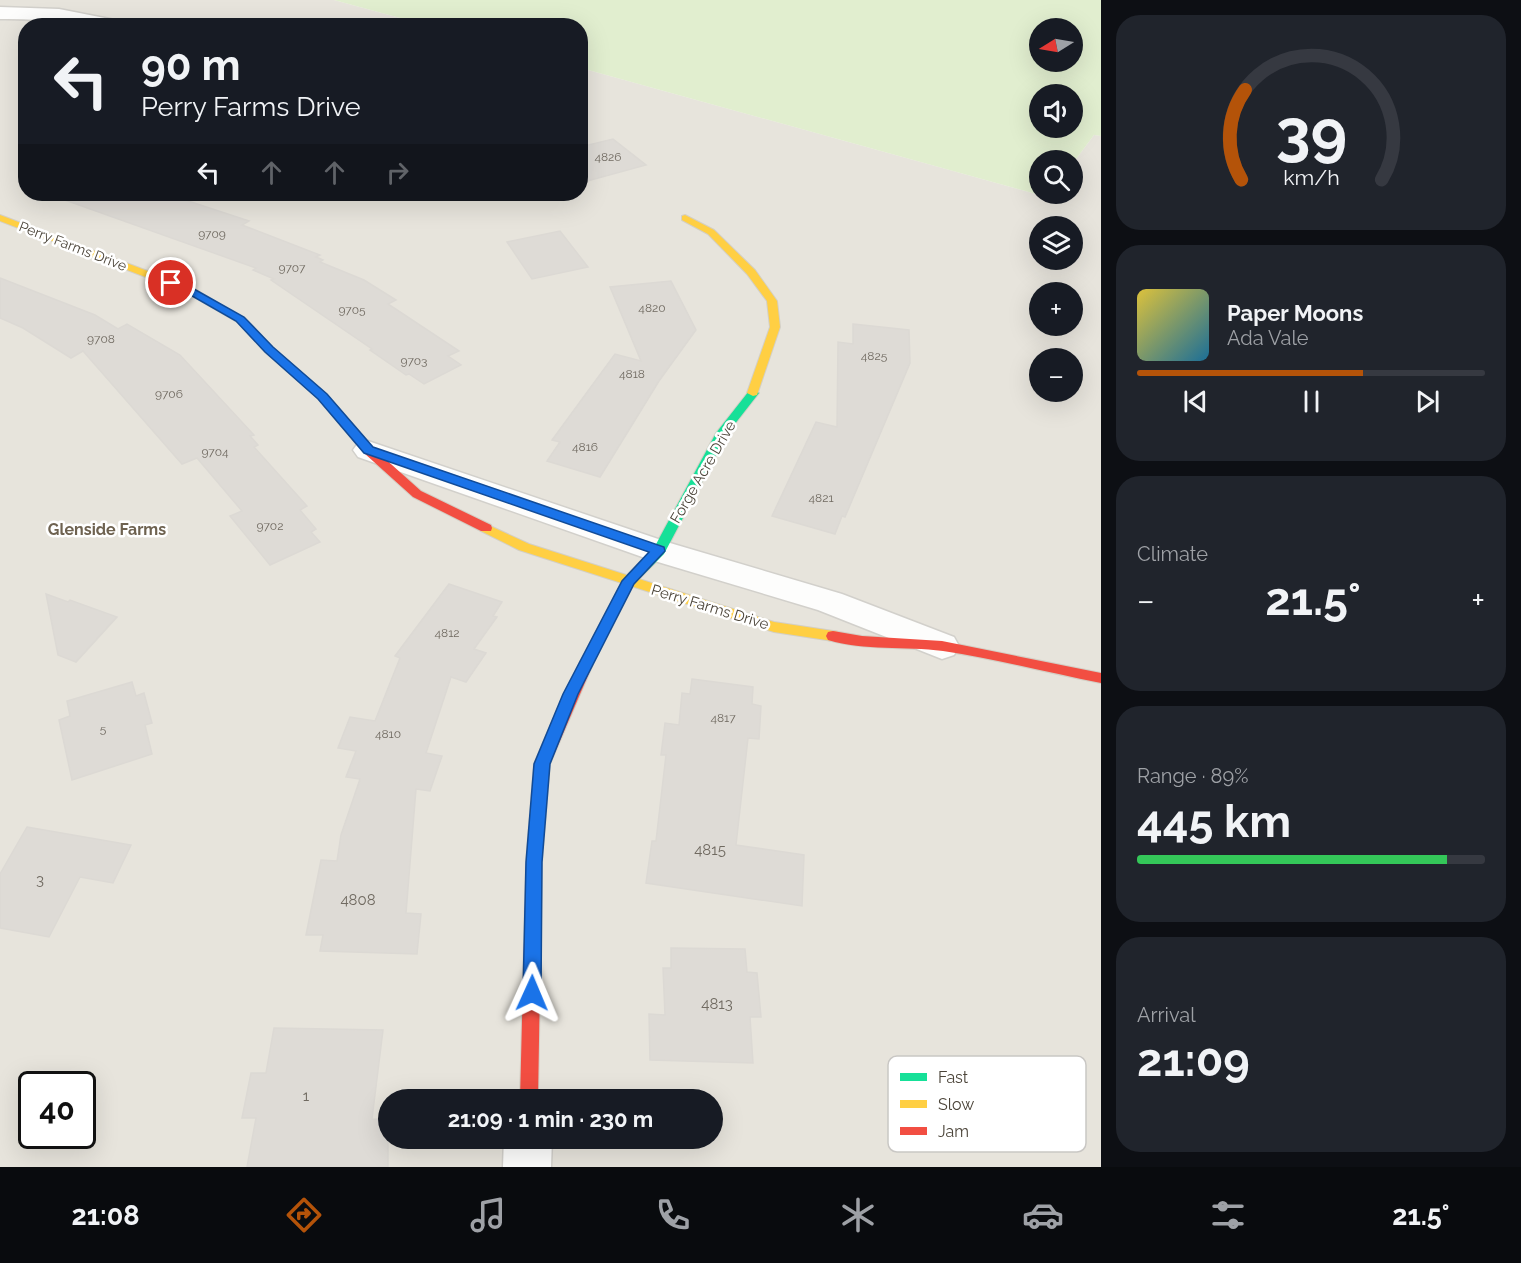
<!DOCTYPE html>
<html lang="en">
<head>
<meta charset="utf-8">
<style>
	:root { --surface:#171b24; --page:#20242c; --text:#f1f3f6; --muted:#9ea1a6; --line:#363941; --accent:#b45309 }
	body { margin:0; font-family:Raleway,sans-serif; background:var(--page); color:var(--text); height:100vh; display:flex; flex-direction:column; font-size:22px; white-space:nowrap }
	* { box-sizing:border-box; margin:0 }
	p { font-size:20px; color:var(--muted) }
	.icon { flex:none; width:33px; height:33px; fill:none; stroke:currentColor; stroke-width:2; stroke-linecap:round; stroke-linejoin:round }
	.map { position:relative; flex:1; overflow:hidden }
	.drawer { display:flex; flex-direction:column; gap:15px; padding:15px; background:#0d0f14; width:420px }
	.drawer>* { flex:none }
	.top-card { position:absolute; left:18px; top:18px; width:570px; height:183px; border-radius:24px; box-shadow:0 6px 24px #0002; background:#171b24; color:var(--text); overflow:hidden }
	.needle { width:39px; rotate:259deg }
	.fabs { position:absolute; left:1029px; top:18px; display:grid; gap:12px }
	.fabs a { display:grid; place-items:center; width:54px; height:54px; border-radius:50%; background:var(--surface); box-shadow:0 6px 24px #0002; font-size:30px }
	.speed { position:absolute; left:18px; top:1071px; display:flex; gap:12px; font-size:30px; font-weight:700; text-align:center }
	.speed>* { display:grid; place-content:center; width:78px; height:78px; border-radius:50%; background:var(--surface); box-shadow:0 6px 24px #0002; line-height:1 }
	.speed .limit { border:3px solid #111; border-radius:9px; background:#fff; color:#111 }
	.pin { position:absolute; display:grid; place-items:center; width:51px; height:51px; color:#fff; margin:-26px; border:3px solid #fff; border-radius:50%; box-shadow:0 2px 6px #0007 }
	.me { position:absolute; width:66px; margin:-33px; rotate:1deg; stroke-linejoin:round; filter:drop-shadow(0 0 4px #0008) }
	.turn { display:flex; align-items:center; gap:21px; height:126px; padding:0 24px; font-size:27px }
	.turn .icon { width:78px; height:78px; stroke-width:2.5 }
	.turn b { display:block; font-size:42px; line-height:51px }
	.lanes { display:flex; align-items:center; height:57px; padding:0 24px; background:#0003; justify-content:center; gap:30px; direction:ltr }
	.lanes .off { opacity:.35 }
	.big { font-size:45px; font-weight:700; line-height:1.1 }
	.drawer .card { flex:1; display:flex; flex-direction:column; justify-content:center; gap:9px; min-width:0; padding:0 21px; border-radius:24px; background:var(--page) }
	.drawer .dial { align-items:center; gap:0 }
	.dial svg { height:156px; overflow:visible; fill:none; stroke:var(--line); stroke-width:7; stroke-linecap:round; text-anchor:middle }
	.dial text { fill:var(--text); stroke:none }
	.song { display:flex; align-items:center; gap:18px }
	.cover { width:72px; height:72px; border-radius:9px; background:linear-gradient(135deg,hsl(50 70% 55%),hsl(200 70% 35%)) }
	.played { height:6px; border-radius:3px; background:linear-gradient(90deg,var(--accent) 65%,var(--line) 65%) }
	.keys { display:flex; justify-content:space-around; direction:ltr }
	.heat { display:flex; justify-content:space-between; align-items:center; font-size:33px; direction:ltr }
	.charge { height:9px; border-radius:4px; background:linear-gradient(90deg,#34c759 89%,var(--line) 0) }
	.trip { position:absolute; left:378px; top:1089px; width:345px; height:60px; border-radius:30px; background:var(--surface); box-shadow:0 6px 24px #0002; font-weight:700; line-height:60px; text-align:center }
	.tabs { display:flex; height:96px; justify-content:space-around; align-items:center; background:#090b0e; color:var(--muted) }
	.tabs .icon { width:42px; height:42px }
	.tabs .current { color:var(--accent) }
	.tabs b { font-size:27px; color:var(--text) }
	main { display:flex; flex:1; min-height:0 }
	.map>svg:first-child { display:block }
	.residential { fill:#e7e4dc; fill-rule:evenodd }
	.green { fill:#e1eecf; fill-rule:evenodd }
	.building { fill:#dedbd6; stroke:#dcd9d4; stroke-width:1.5 }
	.lines { fill:none; stroke-linecap:round; stroke-linejoin:round }
	.street-casing { stroke:#d2d0cb; stroke-width:3 }
	.fast-casing { stroke:#d3cfc5; stroke-width:2 }
	.slow-casing { stroke:#d3cfc5; stroke-width:2 }
	.jam-casing { stroke:#d3cfc5; stroke-width:2 }
	.street { fill:#fdfdfc; fill-rule:evenodd }
	.fast { fill:#16e098; fill-rule:evenodd }
	.slow { fill:#ffcf43; fill-rule:evenodd }
	.jam { fill:#f24e42; fill-rule:evenodd }
	.route { fill:#1a73e8; stroke:#114b97; stroke-width:1.5 }
	.labels { text-anchor:middle; dominant-baseline:central; stroke-width:5; stroke-linejoin:round; paint-order:stroke }
	.number-label { font-size:12px; fill:#706a61 }
	.far-street-label { font-size:14px; fill:#4b4439; stroke:#fff }
	.street-label { font-size:15px; fill:#4b4439; stroke:#fff }
	.near-number-label { font-size:15px; fill:#706a61 }
	.neighbourhood-label { font-size:16px; font-weight:bold; fill:#6e6250; stroke:#fff }
	.key { fill:#fff; stroke:#c9c7c4; stroke-width:1.5 }
	.key-label { font-size:16px; fill:#4b4439 }
</style>
</head>
<body>
<main>
<div class="map">
<svg width="1101" height="1167" viewBox="0 0 1101 1167">
	<rect width="100%" height="100%" fill="#f4f2ee"/>
	<path class="residential" d="M0,0h334l92,25 -400,1v168h554l1,-126 466,129 3,-3h22l1,-31 21,-28 7,1v1031h-1101zM1040,226h32v34h-32zM1040,292h32v34h-32zM1040,358h32v34h-32zM32,1084h50v52h-50zM388,1100h324v38h-324z"/>
	<path class="green" d="M334,0h767v136l-7,-1 -21,28 -1,-3h-32v34h10l-3,3 -466,-129 -1,-42 -154,-1zM1040,28h32v34h-32zM1040,94h32v34h-32z"/>
	<g class="building">
		<path d="M613,139l33,26 -66,18v-36z"/>
		<path d="M63,194h104l82,27 -7,4 78,30 -4,2 7,3 -3,2 44,18 32,20 -8,4 71,47 -11,5 13,9 -37,19 -15,-10 -3,1 -36,-25 2,-1 -101,-69 3,-1 -21,-9 3,-2 -194,-69z"/>
		<path d="M560,231l28,36 -56,12 -25,-37z"/>
		<path d="M0,278l95,37 23,14 9,-5 53,31 74,80 -4,1 8,9 -4,2 53,59 -7,4 16,19 -5,3 9,10 -50,23 -40,-49 12,-5 -45,-53 -15,6 -99,-113 -12,7 -48,-30 -23,-10z"/>
		<path d="M671,281l25,49 -37,51 -59,96 -53,-16 13,-19 -8,-2 63,-86 26,7 -31,-74z"/>
		<path d="M853,324l56,6 1,33 -65,154 -3,-1 -7,18 -63,-18 44,-94 21,5 1,-85 15,2z"/>
		<path d="M449,584l53,18 -9,14 4,1 -23,32 12,4 -20,29 -15,-5 -25,76 16,3 -12,35 -14,-2 -10,124 15,1 -4,40 -97,-3 3,-16h-17l15,-75 16,1 4,-26 19,-56 -14,-2 10,-26 -18,-3 12,-31 25,4 25,-63 -5,-2z"/>
		<path d="M46,594l22,8 2,-2 47,17 -41,45 -18,-7z"/>
		<path d="M692,679l61,8 -1,17 9,2 -2,33 -11,-1 -12,107 68,10 -2,51 -156,-23 6,-42h4l10,-86h-5l4,-32 14,2 3,-32 8,1z"/>
		<path d="M132,682l4,14 8,-3 8,30 -7,2 7,29 -80,26 -13,-60 11,-4 -3,-15z"/>
		<path d="M27,827l104,18 -18,38 -33,-6 -31,60 -49,-9v-54z"/>
		<path d="M671,948l74,1 2,23 10,1 4,44h-11l3,46 -103,-3 -1,-46 16,1 -2,-47h8z"/>
		<path d="M274,1028l109,2 -11,89 16,1v47h-141l9,-49h-14l9,-45h15z"/>
	</g>
	<g class="lines">
		<g class="street-casing">
			<g id="street">
				<path d="M0,7l59,2 66,13 2,4c-43,0 -84,-8 -127,-7z"/>
				<path d="M368,441l302,102 172,51 112,43 5,9 -5,9 -12,4 -124,-49 -170,-51 -290,-102 -5,-7 5,-7z"/>
				<path d="M504,1138h48l-1,29h-48z"/>
			</g>
		</g>
		<g class="fast-casing">
			<path id="fast" d="M753,390l6,3 -32,41 -63,120 -30,30 -43,84h-10l-2,-4 45,-86 30,-30 62,-115 33,-42z"/>
		</g>
		<g class="slow-casing">
			<g id="slow">
				<path d="M0,215l195,74 51,31 -5,3 -4,-1 -50,-29 -187,-72z"/>
				<path d="M685,215l29,15 41,40 22,31 3,26 -23,68 -4,1 -6,-3 23,-66 -3,-26 -20,-27 -39,-40 -26,-14v-4z"/>
				<path d="M486,524l43,20 245,78 59,9 5,1 2,4 -2,4 -5,1 -59,-9 -255,-82 -38,-19 -1,-3z"/>
			</g>
		</g>
		<g class="jam-casing">
			<g id="jam">
				<path d="M241,317l4,1 28,30 54,47 45,52 49,44 70,34 1,3 -1,3h-10l-68,-34 -49,-44 -45,-54 -54,-47 -29,-32z"/>
				<path d="M833,631l29,5 80,5 159,32v10c-52,-10 -105,-24 -158,-32 -38,-5 -78,0 -115,-11l-2,-4 2,-4z"/>
				<path d="M586,659l5,1 2,4 -43,100 -8,98 -4,238h-18l6,-238 8,-98 30,-70 17,-34z"/>
			</g>
		</g>
		<use href="#street" class="street"/>
		<use href="#fast" class="fast"/>
		<use href="#slow" class="slow"/>
		<use href="#jam" class="jam"/>
	</g>
	<path class="route" d="M171,280l23,9 50,28 29,30 54,47 46,53 291,100 1,4 -31,33 -56,110 -28,70 -8,98 -1,131 -3,6 -6,3 -6,-3 -3,-6 3,-131 8,-98 29,-70 59,-113 27,-29 -285,-99 -46,-54 -53,-47 -29,-31 -49,-28 -20,-7 -2,-3z"/>
	<g class="labels">
		<g class="number-label">
			<text x="608" y="157">4826</text>
			<text x="212" y="234">9709</text>
			<text x="292" y="268">9707</text>
			<text x="652" y="308">4820</text>
			<text x="352" y="310">9705</text>
			<text x="101" y="339">9708</text>
			<text x="874" y="356">4825</text>
			<text x="414" y="361">9703</text>
			<text x="632" y="374">4818</text>
			<text x="169" y="394">9706</text>
			<text x="585" y="447">4816</text>
			<text x="215" y="452">9704</text>
			<text x="821" y="498">4821</text>
			<text x="270" y="526">9702</text>
			<text x="447" y="633">4812</text>
			<text x="723" y="718">4817</text>
			<text x="103" y="729">5</text>
			<text x="388" y="734">4810</text>
		</g>
		<g class="far-street-label">
			<text transform="translate(73 246) rotate(21)">Perry Farms Drive</text>
		</g>
		<g class="street-label">
			<text transform="translate(703 472) rotate(-60)">Forge Acre Drive</text>
			<text transform="translate(710 607) rotate(17)">Perry Farms Drive</text>
		</g>
		<g class="near-number-label">
			<text x="710" y="850">4815</text>
			<text x="40" y="880">3</text>
			<text x="358" y="900">4808</text>
			<text x="717" y="1004">4813</text>
			<text x="306" y="1096">1</text>
		</g>
		<g class="neighbourhood-label">
			<text x="107" y="529">Glenside Farms</text>
		</g>
	</g>
	<rect x="888" y="1056" width="198" height="96" rx="9" class="key"/>
	<rect x="900" y="1073" width="27" height="8" fill="#16e098"/>
	<rect x="900" y="1100" width="27" height="8" fill="#ffcf43"/>
	<rect x="900" y="1127" width="27" height="8" fill="#f24e42"/>
	<g class="key-label">
		<text x="938" y="1083">Fast</text>
		<text x="938" y="1110">Slow</text>
		<text x="938" y="1137">Jam</text>
	</g>
</svg>
<div class="fabs">
<a><svg class="needle" viewBox="-14 -14 28 28"><path d="M0-13l5 13h-10z" fill="#e53935"/><path d="M0 13l5-13h-10z" fill="#9ea1a6"/></svg></a>
<a><svg class="icon" aria-label="sound" viewBox="0 0 24 24"><path d="M4 9h4l5-4v14l-5-4H4zM17 9q2 3 0 6"/></svg></a>
<a><svg class="icon" aria-label="search" viewBox="0 0 24 24"><circle cx="10" cy="10" r="6"/><path d="M15 15l6 6"/></svg></a>
<a><svg class="icon" aria-label="layers" viewBox="0 0 24 24"><path d="M12 4l9 5-9 5-9-5zM3 14l9 5 9-5"/></svg></a>
<a>+</a>
<a>−</a>
</div>
<div class="speed"><div class="limit">40</div></div>
<div class="pin" style="left:171px;top:283px;background:#d93025"><svg class="icon" aria-label="arrive" viewBox="0 0 24 24"><path d="M6 21V4h12l-3 4 3 4H6"/></svg></div>
<svg class="me" style="left:532px;top:993px" viewBox="-20 -20 40 40"><path d="M0-17L14 15 0 8-14 15z" fill="#1a73e8" stroke="#fff" stroke-width="4"/></svg>
<div class="trip">21:09 · 1 min · 230 m</div>
<div class="top-card">
<div class="turn"><svg class="icon" aria-label="left" viewBox="0 0 24 24"><path d="M17 20v-9H6M10 6l-5 5 5 5"/></svg><div><b>90 m</b>Perry Farms Drive</div></div>
<div class="lanes"><svg class="icon" aria-label="left" viewBox="0 0 24 24"><path d="M17 20v-9H6M10 6l-5 5 5 5"/></svg><svg class="icon off" aria-label="ahead" viewBox="0 0 24 24"><path d="M12 20V5M6 11l6-6 6 6"/></svg><svg class="icon off" aria-label="ahead" viewBox="0 0 24 24"><path d="M12 20V5M6 11l6-6 6 6"/></svg><svg class="icon off" aria-label="right" viewBox="0 0 24 24"><path d="M7 20v-9h11M14 6l5 5-5 5"/></svg></div>
</div>
</div>
<section class="drawer">
<div class="card dial"><svg viewBox="0 0 100 80">
<path d="M14 69A42 42 0 1 1 86 69"/>
<path d="M14 69A42 42 0 0 1 16 23" stroke="#b45309"/>
<text x="50" y="56" font-size="32" font-weight="700">39</text>
<text x="50" y="72" font-size="11">km/h</text>
</svg></div>
<div class="card">
<div class="song"><i class="cover"></i><div><b>Paper Moons</b><p>Ada Vale</p></div></div>
<div class="played"></div>
<div class="keys"><svg class="icon" aria-label="previous" viewBox="0 0 24 24"><path d="M18 5L8 12l10 7zM5 5v14"/></svg><svg class="icon" aria-label="pause" viewBox="0 0 24 24"><path d="M8 5v14M16 5v14"/></svg><svg class="icon" aria-label="next" viewBox="0 0 24 24"><path d="M6 5l10 7-10 7zM19 5v14"/></svg></div>
</div>
<div class="card"><p>Climate</p>
<div class="heat"><a>−</a><b class="big">21.5°</b><a>+</a></div>
</div>
<div class="card"><p>Range · 89%</p><b class="big">445 km</b><div class="charge"></div></div>
<div class="card"><p>Arrival</p><b class="big">21:09</b></div>
</section>
</main>
<nav class="tabs">
<b>21:08</b>
<svg class="icon current" aria-label="directions" viewBox="0 0 24 24"><path d="M12 3l9 9-9 9-9-9zM9 14v-3h6M13 9l2 2-2 2"/></svg>
<svg class="icon" aria-label="music" viewBox="0 0 24 24"><path d="M9 18V5l10-2v13"/><circle cx="6" cy="18" r="3"/><circle cx="16" cy="16" r="3"/></svg>
<svg class="icon" aria-label="phone" viewBox="0 0 24 24"><path d="M5 4h4l2 5-3 2q2 4 5 5l2-3 5 2v4C11 20 4 13 5 4z"/></svg>
<svg class="icon" aria-label="climate" viewBox="0 0 24 24"><path d="M12 3v18M4 7l16 10M4 17L20 7"/></svg>
<svg class="icon" aria-label="car" viewBox="0 0 24 24"><path d="M5 17H2v-5l4-1 3-4h7l3 4 3 1v5h-3M9 17h6M6 11h13"/><circle cx="7" cy="17" r="2"/><circle cx="17" cy="17" r="2"/></svg>
<svg class="icon" aria-label="filters" viewBox="0 0 24 24"><path d="M4 7h16M4 17h16"/><circle cx="9" cy="7" r="2"/><circle cx="15" cy="17" r="2"/></svg>
<b>21.5°</b>
</nav>
</body>
</html>
